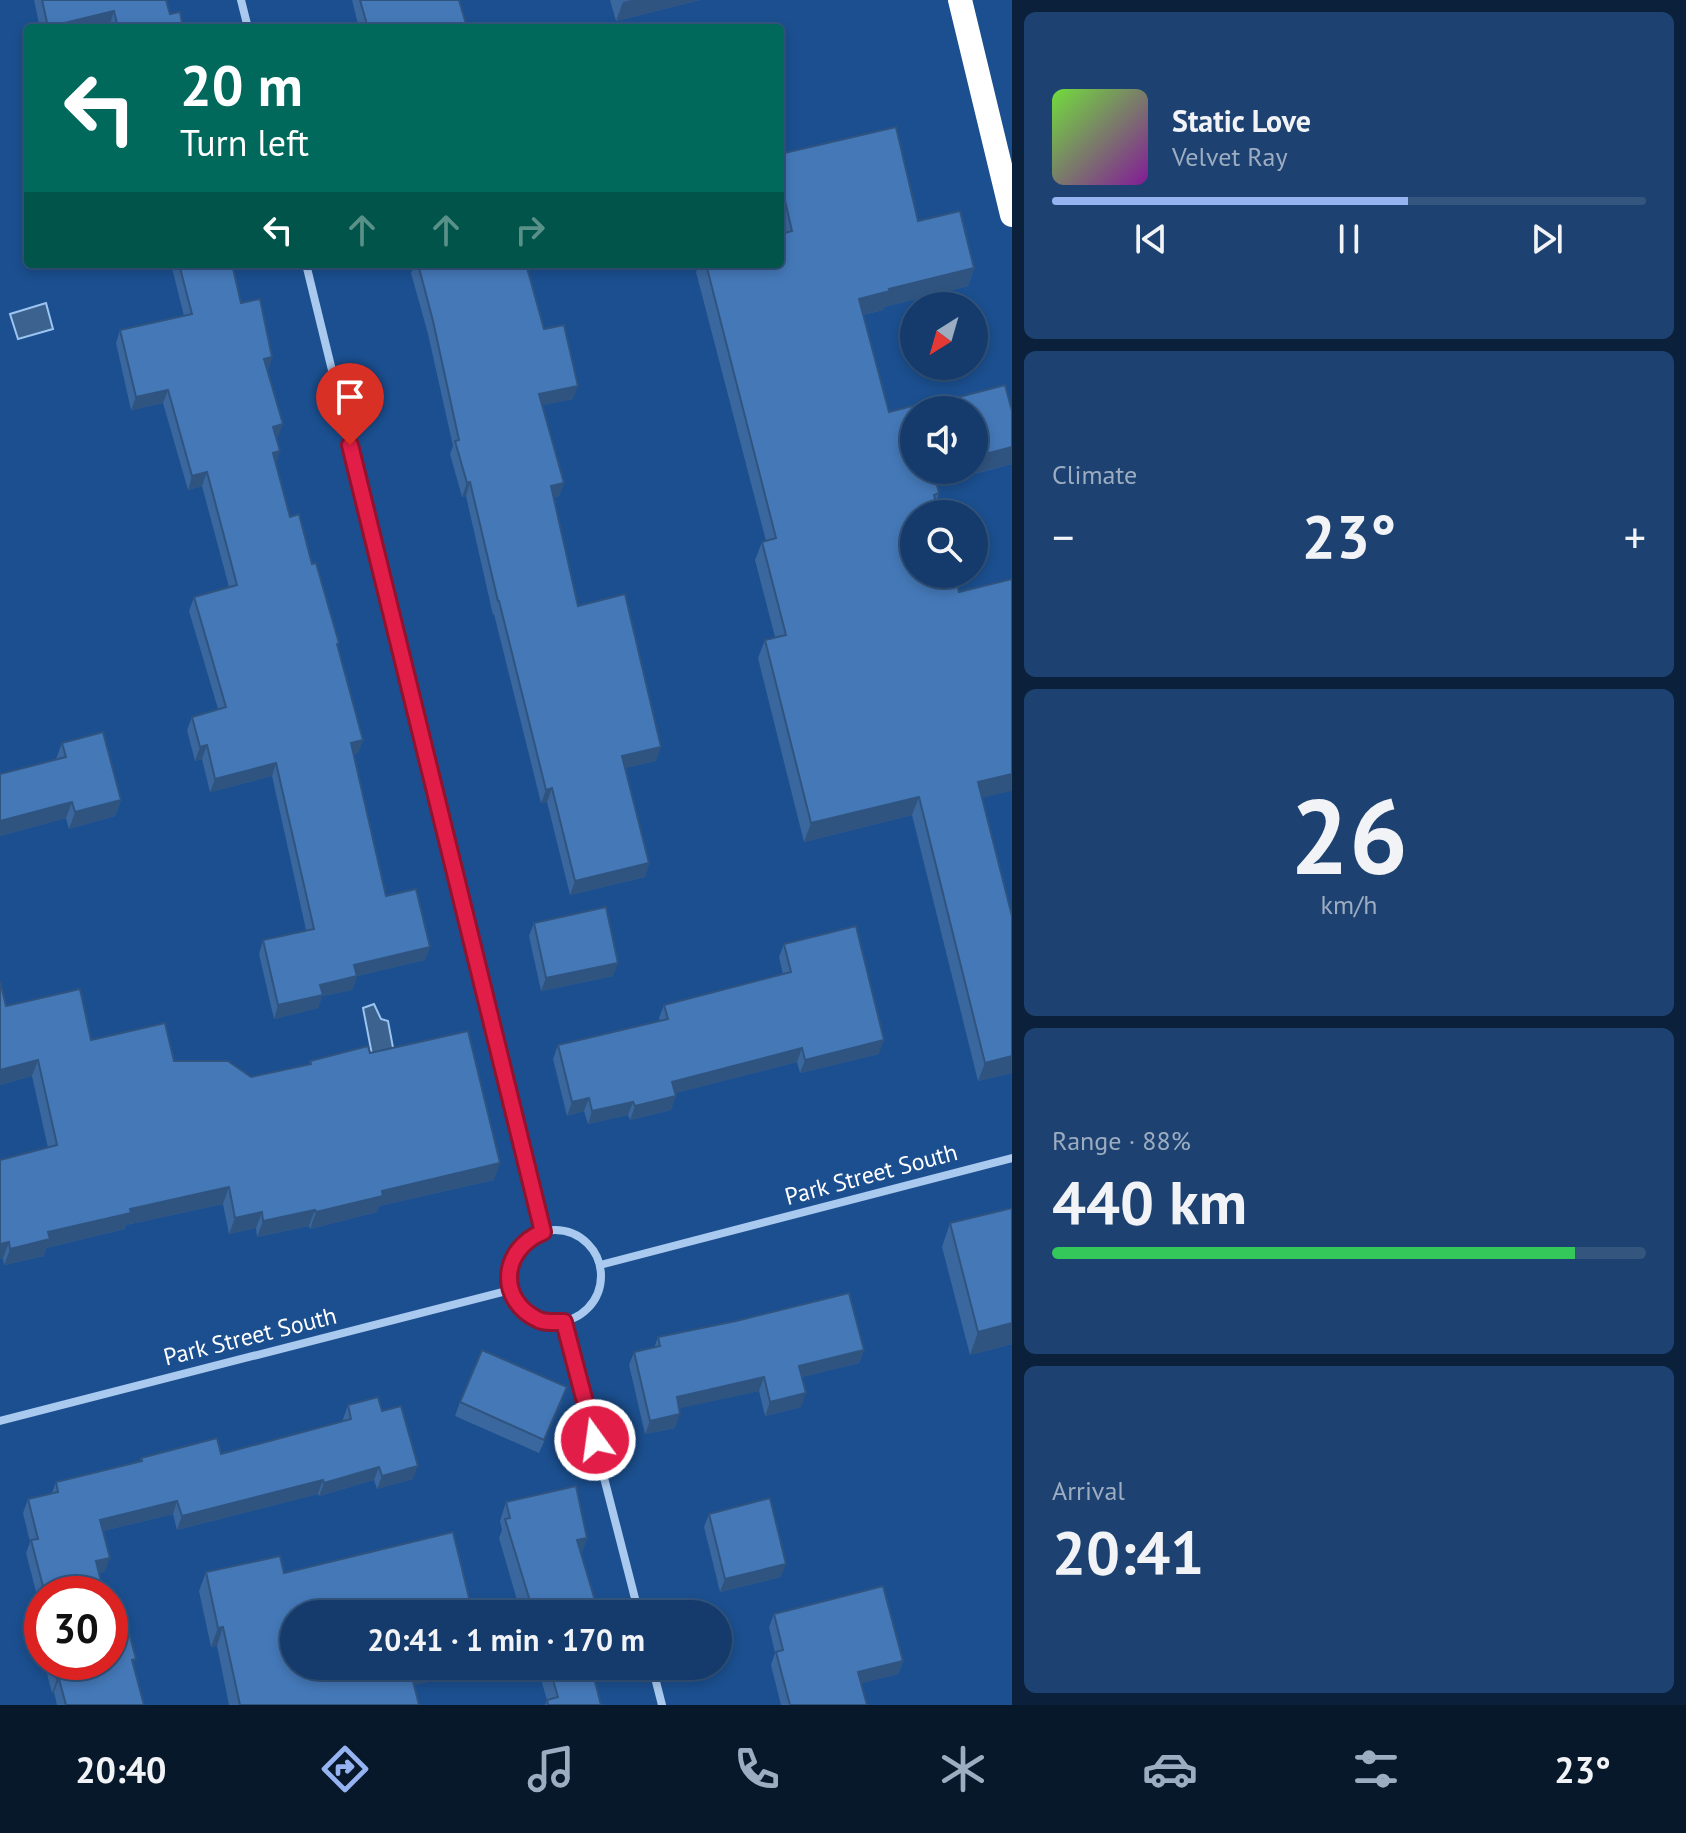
<!DOCTYPE html>
<html lang="en">
<head>
<meta charset="utf-8">
<style>
	:root { --surface:#143b6b; --page:#1d4271; --text:#f1f3f6; --muted:#9dadc1; --line:#33557e; --accent:#95b2f1 }
	body { margin:0; font-family:"PT Sans",sans-serif; background:var(--page); color:var(--text); height:100vh; display:flex; flex-direction:column; font-size:30px; white-space:nowrap }
	* { box-sizing:border-box; margin:0 }
	p { font-size:26px; color:var(--muted) }
	.icon { flex:none; width:44px; height:44px; fill:none; stroke:currentColor; stroke-width:2; stroke-linecap:round; stroke-linejoin:round }
	.map { position:relative; flex:1; overflow:hidden }
	.drawer { display:flex; flex-direction:column; gap:12px; padding:12px; background:#0b203b; width:674px }
	.drawer>* { flex:none }
	.banner { position:absolute; left:24px; top:24px; width:760px; height:244px; border-radius:8px; box-shadow:0 4px 12px #0003,0 0 0 2px var(--line); background:#00695c; color:#fff; overflow:hidden }
	.needle { width:52px; rotate:217deg }
	.controls { position:absolute; left:900px; top:292px; display:grid; gap:16px }
	.controls a { display:grid; place-items:center; width:88px; height:88px; border-radius:50%; background:var(--surface); box-shadow:0 4px 12px #0003,0 0 0 2px var(--line); font-size:40px }
	.speed { position:absolute; left:24px; top:1576px; display:flex; gap:16px; font-size:40px; font-weight:700; text-align:center }
	.speed>* { display:grid; place-content:center; width:104px; height:104px; border-radius:50%; background:var(--surface); box-shadow:0 4px 12px #0003,0 0 0 2px var(--line); line-height:1 }
	.speed .limit { border:12px solid #d22; background:#fff; color:#111 }
	.pin { position:absolute; display:grid; place-items:center; width:68px; height:68px; color:#fff; margin:-82px -34px; border-radius:50% 50% 50% 0; rotate:-45deg; box-shadow:0 0 8px #0007 }
	.pin .icon { rotate:45deg }
	.me { position:absolute; width:88px; margin:-44px; rotate:346deg; stroke-linejoin:round; filter:drop-shadow(0 0 6px #0008) }
	.turn { display:flex; align-items:center; gap:28px; height:168px; padding:0 24px; font-size:36px }
	.turn .icon { width:104px; height:104px; stroke-width:2.5 }
	.turn b { display:block; font-size:56px; line-height:68px }
	.lanes { display:flex; align-items:center; height:76px; padding:0 24px; background:#0003; justify-content:center; gap:40px; direction:ltr }
	.lanes .off { opacity:.35 }
	.big { font-size:60px; font-weight:800; line-height:1.1 }
	.drawer .card { flex:1; display:flex; flex-direction:column; justify-content:center; gap:12px; min-width:0; padding:0 28px; border-radius:12px; background:var(--page) }
	.drawer .dial { align-items:center; gap:0 }
	.dial b { font-size:104px; line-height:1 }
	.song { display:flex; align-items:center; gap:24px }
	.cover { width:96px; height:96px; border-radius:12px; background:linear-gradient(135deg,hsl(100 70% 55%),hsl(290 70% 35%)) }
	.played { height:8px; border-radius:4px; background:linear-gradient(90deg,var(--accent) 60%,var(--line) 60%) }
	.keys { display:flex; justify-content:space-around; direction:ltr }
	.heat { display:flex; justify-content:space-between; align-items:center; font-size:44px; direction:ltr }
	.charge { height:12px; border-radius:6px; background:linear-gradient(90deg,#34c759 88%,var(--line) 0) }
	.trip { position:absolute; left:280px; top:1600px; width:452px; height:80px; border-radius:40px; background:var(--surface); box-shadow:0 4px 12px #0003,0 0 0 2px var(--line); font-weight:800; line-height:80px; text-align:center }
	.tabs { display:flex; height:128px; justify-content:space-around; align-items:center; background:#08182b; color:var(--muted) }
	.tabs .icon { width:56px; height:56px }
	.tabs .selected { color:var(--accent) }
	.tabs b { font-size:36px; color:var(--text) }
	main { display:flex; flex:1; min-height:0 }
	.map>svg:first-child { display:block }
	.water { fill:#3c6290; stroke:#9cc4f0; stroke-width:2 }
	.lines { fill:none; stroke-linecap:round; stroke-linejoin:round }
	.street { stroke:#a9c9ee; stroke-width:8 }
	.highway { stroke:#fff; stroke-width:24 }
	.wall { fill:#3a679d }
	.shaded-wall { fill:#305480 }
	.building { fill:#4478b7; stroke:#305480; stroke-width:2 }
	.route-casing { stroke:#92132f; stroke-width:20 }
	.route { stroke:#e11d48; stroke-width:14 }
	.labels { text-anchor:middle; dominant-baseline:central; stroke-width:8; stroke-linejoin:round; paint-order:stroke }
	.street-label { font-size:24px; fill:#fff; stroke:#1b4f8f }
</style>
</head>
<body>
<main>
<div class="map">
<svg width="1012" height="1705" viewBox="0 0 1012 1705">
	<rect width="100%" height="100%" fill="#1b4f8f"/>
	<g class="water">
		<path d="M46,303l7,26 -35,10 -8,-25z"/>
		<path d="M374,1004l7,15 7,2 7,37 -21,7 -11,-57z"/>
	</g>
	<g class="lines">
		<g class="street">
			<path d="M241,0l7,28"/>
			<path d="M306,264l237,968"/>
			<circle cx="555" cy="1276" r="46"/>
			<path d="M600,1265l412,-107"/>
			<path d="M564,1322l75,292"/>
			<path d="M0,1421l510,-131"/>
			<path d="M652,1666l10,39"/>
		</g>
		<path class="highway" d="M960,0l52,215"/>
	</g>
	<g class="wall">
		<path d="M34,0h132l4,14 13,14h-73v-3l-15,3h-55z"/>
		<path d="M352,0h107l5,28h-105z"/>
		<path d="M610,0h90l-84,21z"/>
		<path d="M780,154l138,67 56,47 -6,18 -84,21 -1,3 -20,5 26,97 28,-4 95,3v53l-75,20 2,9 -3,9 46,296 30,275 -34,8 -66,-266 -108,27 -46,-184 7,-18 10,-3 -20,-77 7,-18 4,-1 -70,-269 4,-8h6l76,-30 -2,-8z"/>
		<path d="M171,264h61l9,39 31,54 -4,13 10,67 -2,1v26l14,53 22,47 26,83 25,93 -5,13 -4,1 32,142 39,64 -68,16 -5,14 -30,6 -4,12 -44,11 -15,-65 4,-14 43,-10 -34,-154 -62,16 -8,-33 -7,2 -8,-31 5,-13 26,-8 -29,-98 5,-14 35,-10 -27,-101 -14,4 -25,-87 -32,7 -15,-67 4,-13 64,-14z"/>
		<path d="M412,264h114l18,65 29,70 -31,6 22,78 -5,13 -6,2 25,108 78,155 -31,7 24,95 -4,14 -75,18 -23,-93 -6,1 -47,-189 -1,1 -27,-119 -4,1 -12,-43 3,-8 -25,-112 -17,-61 2,-4z"/>
		<path d="M62,743l59,57 -6,16 -46,13 -3,-11 -66,18v-62l56,-15z"/>
		<path d="M534,923l79,53 -72,15 -12,-55z"/>
		<path d="M784,944l95,110 -79,19 -3,-11 -122,31 -4,17 -41,10 -2,-5 -40,9 -4,-13 -17,5 -14,-57 5,-14 102,-24 -1,-3 5,-13 119,-31 -4,-17z"/>
		<path d="M0,981l6,25 85,34 83,21 77,16 58,-13 1,-3 60,-8 124,127 -115,26 -2,6 -67,17 -1,-3 -52,11 -1,-9 -27,6 -6,-30 -97,21 -1,4 -79,19 -2,8 -40,9 -1,-7 -3,1 48,-111 -16,-72 -32,9z"/>
		<path d="M1012,1208v136l-42,11 -28,-108 8,-24z"/>
		<path d="M658,1337l206,13 -5,13 -57,14 -1,30 -36,9 -6,-25 -80,17 -4,20 -30,6 -16,-69 5,-13 20,-4z"/>
		<path d="M562,1401l-23,52 -84,-37 5,-14z"/>
		<path d="M348,1405l34,6 31,68 -36,10 -3,-9 -55,16 -1,-2 -141,36 -4,-16 -70,17 2,40 -6,2 5,21h-62v62l-7,-27 5,-14h2l-16,-62 4,-11 -7,-29 5,-14 24,-6 4,-11 84,-21 1,-3 80,-4 122,-33v-2z"/>
		<path d="M506,1502l81,36 -6,16 18,60h-78l-22,-76 3,-8 -2,-9z"/>
		<path d="M709,1514l72,63 -61,15 -16,-65z"/>
		<path d="M206,1572l78,1 191,98 -61,14 5,20h-190l-12,-59 -6,1 -12,-56z"/>
		<path d="M774,1614l129,47 -5,13 -37,9 6,22h-86l-10,-40 4,-12 -6,-26z"/>
		<path d="M111,1625l23,40 10,40h-87l-3,-13 -2,1 -8,-31h66z"/>
		<path d="M537,1666h54l10,39h-56l2,-5z"/>
	</g>
	<g class="shaded-wall">
		<path d="M631,0h69l-84,21 7,-19z"/>
		<path d="M114,11l-4,14 -15,3h-47v-1z"/>
		<path d="M974,268l-6,18 -84,21 -1,3 -30,7 6,-18 30,-10z"/>
		<path d="M272,357l-4,13 -4,-11z"/>
		<path d="M578,386l-5,13 -39,8 5,-13z"/>
		<path d="M168,390l-5,13 -32,7 5,-13z"/>
		<path d="M283,424l-5,13 -10,3 5,-13z"/>
		<path d="M1012,447v17l-86,22 6,-16h42v-13z"/>
		<path d="M280,451l-4,14 -3,-12z"/>
		<path d="M207,472l-5,14 -14,4 4,-14z"/>
		<path d="M470,482l-4,14 -4,1 5,-14z"/>
		<path d="M564,483l-5,13 -13,4 5,-14z"/>
		<path d="M363,740l-5,13 -12,3 5,-13z"/>
		<path d="M207,745l-5,14 -7,2 5,-14z"/>
		<path d="M661,747l-5,14 -39,9 5,-14z"/>
		<path d="M276,763l-4,13 -62,16 5,-13z"/>
		<path d="M1012,774v17l-40,9 6,-18z"/>
		<path d="M552,788l-5,14 -6,1 5,-13z"/>
		<path d="M919,797l-7,18 -108,27 7,-19z"/>
		<path d="M121,800l-6,16 -46,13 6,-17z"/>
		<path d="M72,802l-6,16 -66,18v-15z"/>
		<path d="M649,863l-4,14 -75,18 5,-14z"/>
		<path d="M430,947l-5,13 -68,16 -5,14 -30,6 -4,12 -44,11 4,-14 42,-20 34,-20z"/>
		<path d="M618,963l-5,13 -72,15 5,-13z"/>
		<path d="M884,1040l-5,14 -79,19 5,-13z"/>
		<path d="M802,1048l-5,14 -129,33 4,-13z"/>
		<path d="M1012,1056v17l-34,8 7,-18z"/>
		<path d="M38,1060l-6,16 -32,9v-15z"/>
		<path d="M676,1096l-5,14 -41,10 5,-14z"/>
		<path d="M589,1098l-5,13 -17,5 5,-14z"/>
		<path d="M633,1102l-5,13 -40,9 4,-13z"/>
		<path d="M500,1163l-6,17 -115,26 -2,6 -67,17 6,-17 66,-21z"/>
		<path d="M229,1187l-6,17 -97,21 -1,4 -79,19 -2,8 -40,9 6,-16 38,-17 82,-23z"/>
		<path d="M315,1210l-6,16 -52,11 6,-16z"/>
		<path d="M262,1212l-6,16 -27,6 6,-16z"/>
		<path d="M9,1242l-6,16 -3,1v-15z"/>
		<path d="M1012,1323v21l-42,11 8,-23z"/>
		<path d="M864,1350l-5,13 -65,16 5,-13z"/>
		<path d="M764,1377l-5,14 -87,19 5,-13z"/>
		<path d="M806,1393l-5,14 -36,9 5,-14z"/>
		<path d="M680,1414l-5,14 -30,6 5,-13z"/>
		<path d="M418,1466l-5,13 -36,10 5,-13z"/>
		<path d="M379,1467l-5,13 -55,16 5,-13z"/>
		<path d="M323,1480l-5,14 -141,36 5,-14z"/>
		<path d="M177,1501l-4,13 -78,19 5,-13z"/>
		<path d="M587,1538l-7,19 -3,-17z"/>
		<path d="M110,1558l-5,13 -14,4 5,-14z"/>
		<path d="M786,1564l-5,13 -61,15 5,-13z"/>
		<path d="M223,1627l-6,19 -6,1 7,-19z"/>
		<path d="M903,1661l-5,13 -44,11 4,-13z"/>
		<path d="M423,1666h54l-2,5 -72,17 7,-19z"/>
		<path d="M57,1679h2l-5,13 -2,1z"/>
	</g>
	<g class="building">
		<path d="M42,0h124l4,14 10,-2 3,16h-65l-4,-17 -66,16z"/>
		<path d="M360,0h99l7,24 -16,4h-82z"/>
		<path d="M896,127l22,94 42,-10 14,57 -85,21 1,2 -31,8 30,113 27,-7 1,3 88,-23 7,26v36l-38,10v-47h-60v60h19l6,23 -5,2 5,19h-25v60h40l5,18 53,-13v195l-34,8 34,134v140l-27,7 -66,-266 -108,26 -46,-183 21,-5 -24,-93 14,-4 -70,-274h74v-30l12,-3 -12,-52v-25z"/>
		<path d="M179,264h53l9,39 19,-4 12,58 -8,2 19,65 -10,3 7,24 -7,2 17,64 9,-3 13,50 4,-1 23,80 -2,1 26,96 -12,3 35,153 30,-7 14,58 -76,18 3,11 -37,9 3,10 -45,10 -15,-65 51,-11 -38,-166 -61,16 -8,-34 -7,2 -8,-30 34,-10 -32,-110 43,-12 -30,-113 -15,4 -24,-86 -32,7 -16,-67 72,-16z"/>
		<path d="M418,264h108l18,65 20,-4 14,61 -39,8 25,89 -13,3 27,120 47,-12 36,153 -39,9 27,107 -74,18 -23,-93 -6,2 -47,-189h-1l-28,-119 -3,1 -12,-42 4,-1 -26,-119z"/>
		<path d="M103,732l18,68 -46,12 -3,-10 -72,19v-47l66,-17 -4,-14z"/>
		<path d="M606,907l12,56 -72,15 -12,-55z"/>
		<path d="M856,926l28,114 -79,20 -3,-12 -130,34 4,14 -41,10 -2,-4 -41,9 -3,-13 -17,4 -14,-57 110,-26 -4,-14 127,-33 -7,-28z"/>
		<path d="M0,981l6,25 74,-17 11,51 74,-17 9,38h54l23,16 60,-13 -1,-3 58,-15 2,7 98,-22 32,132 -118,28 1,5 -67,16 -1,-2 -52,11 -1,-9 -27,6 -6,-31 -99,22 1,4 -83,19 2,7 -40,10 -1,-7 -9,2v-84l57,-15 -19,-85 -38,10z"/>
		<path d="M1012,1208v115l-34,9 -28,-109z"/>
		<path d="M849,1293l15,57 -65,16 7,27 -36,9 -6,-25 -87,20 3,17 -30,7 -16,-69 26,-6 -2,-9 78,-16z"/>
		<path d="M482,1350l85,37 -23,53 -84,-38z"/>
		<path d="M378,1397l4,14 19,-5 17,60 -36,10 -3,-9 -55,16 -1,-3 -141,36 -5,-15 -77,19 10,38 -14,3 8,33h-59l-14,-54 7,-1 -10,-40 30,-7 -2,-10 86,-21 -1,-3 76,-20 4,16 130,-35 -3,-14z"/>
		<path d="M576,1486l11,52 -10,2 22,74h-65l-29,-95 5,-1 -4,-16z"/>
		<path d="M770,1498l16,66 -61,15 -16,-65z"/>
		<path d="M453,1532l20,82h-179v52h129l-13,3 9,36h-179l-17,-78 -5,1 -12,-56 74,-16 4,17z"/>
		<path d="M883,1586l20,75 -45,11 9,33h-77l-14,-53 7,-2 -9,-36z"/>
		<path d="M110,1621l1,4 15,-4 10,38 -4,1 12,45h-78l-7,-26h-2l-5,-17h58z"/>
		<path d="M549,1666h42l10,39h-53l-1,-5 11,-3z"/>
	</g>
	<g class="lines">
		<g class="route-casing">
			<path id="route" d="M350,445l193,787c-42,17 -47,68 -4,88 7,3 17,2 25,2l31,118"/>
		</g>
		<use href="#route" class="route"/>
	</g>
	<g class="labels">
		<g class="street-label">
			<text transform="translate(871 1174) rotate(-15)">Park Street South</text>
			<text transform="translate(250 1336) rotate(-14)">Park Street South</text>
		</g>
	</g>
</svg>
<div class="controls">
<a><svg class="needle" viewBox="-14 -14 28 28"><path d="M0-13l5 13h-10z" fill="#e53935"/><path d="M0 13l5-13h-10z" fill="#9dadc1"/></svg></a>
<a><svg class="icon" aria-label="sound" viewBox="0 0 24 24"><path d="M4 9h4l5-4v14l-5-4H4zM17 9q2 3 0 6"/></svg></a>
<a><svg class="icon" aria-label="search" viewBox="0 0 24 24"><circle cx="10" cy="10" r="6"/><path d="M15 15l6 6"/></svg></a>
</div>
<div class="speed"><div class="limit">30</div></div>
<div class="pin" style="left:350px;top:445px;background:#d93025"><svg class="icon" aria-label="arrive" viewBox="0 0 24 24"><path d="M6 21V4h12l-3 4 3 4H6"/></svg></div>
<svg class="me" style="left:595px;top:1440px" viewBox="-20 -20 40 40"><circle r="17" fill="#e11d48" stroke="#fff" stroke-width="3"/><path d="M0-11L8 9 0 5-8 9z" fill="#fff"/></svg>
<div class="trip">20:41 · 1 min · 170 m</div>
<div class="banner">
<div class="turn"><svg class="icon" aria-label="left" viewBox="0 0 24 24"><path d="M17 20v-9H6M10 6l-5 5 5 5"/></svg><div><b>20 m</b>Turn left</div></div>
<div class="lanes"><svg class="icon" aria-label="left" viewBox="0 0 24 24"><path d="M17 20v-9H6M10 6l-5 5 5 5"/></svg><svg class="icon off" aria-label="ahead" viewBox="0 0 24 24"><path d="M12 20V5M6 11l6-6 6 6"/></svg><svg class="icon off" aria-label="ahead" viewBox="0 0 24 24"><path d="M12 20V5M6 11l6-6 6 6"/></svg><svg class="icon off" aria-label="right" viewBox="0 0 24 24"><path d="M7 20v-9h11M14 6l5 5-5 5"/></svg></div>
</div>
</div>
<section class="drawer">
<div class="card">
<div class="song"><i class="cover"></i><div><b>Static Love</b><p>Velvet Ray</p></div></div>
<div class="played"></div>
<div class="keys"><svg class="icon" aria-label="previous" viewBox="0 0 24 24"><path d="M18 5L8 12l10 7zM5 5v14"/></svg><svg class="icon" aria-label="pause" viewBox="0 0 24 24"><path d="M8 5v14M16 5v14"/></svg><svg class="icon" aria-label="next" viewBox="0 0 24 24"><path d="M6 5l10 7-10 7zM19 5v14"/></svg></div>
</div>
<div class="card"><p>Climate</p>
<div class="heat"><a>−</a><b class="big">23°</b><a>+</a></div>
</div>
<div class="card dial"><b>26</b><p>km/h</p></div>
<div class="card"><p>Range · 88%</p><b class="big">440 km</b><div class="charge"></div></div>
<div class="card"><p>Arrival</p><b class="big">20:41</b></div>
</section>
</main>
<nav class="tabs">
<b>20:40</b>
<svg class="icon selected" aria-label="directions" viewBox="0 0 24 24"><path d="M12 3l9 9-9 9-9-9zM9 14v-3h6M13 9l2 2-2 2"/></svg>
<svg class="icon" aria-label="music" viewBox="0 0 24 24"><path d="M9 18V5l10-2v13"/><circle cx="6" cy="18" r="3"/><circle cx="16" cy="16" r="3"/></svg>
<svg class="icon" aria-label="phone" viewBox="0 0 24 24"><path d="M5 4h4l2 5-3 2q2 4 5 5l2-3 5 2v4C11 20 4 13 5 4z"/></svg>
<svg class="icon" aria-label="climate" viewBox="0 0 24 24"><path d="M12 3v18M4 7l16 10M4 17L20 7"/></svg>
<svg class="icon" aria-label="car" viewBox="0 0 24 24"><path d="M5 17H2v-5l4-1 3-4h7l3 4 3 1v5h-3M9 17h6M6 11h13"/><circle cx="7" cy="17" r="2"/><circle cx="17" cy="17" r="2"/></svg>
<svg class="icon" aria-label="filters" viewBox="0 0 24 24"><path d="M4 7h16M4 17h16"/><circle cx="9" cy="7" r="2"/><circle cx="15" cy="17" r="2"/></svg>
<b>23°</b>
</nav>
</body>
</html>
